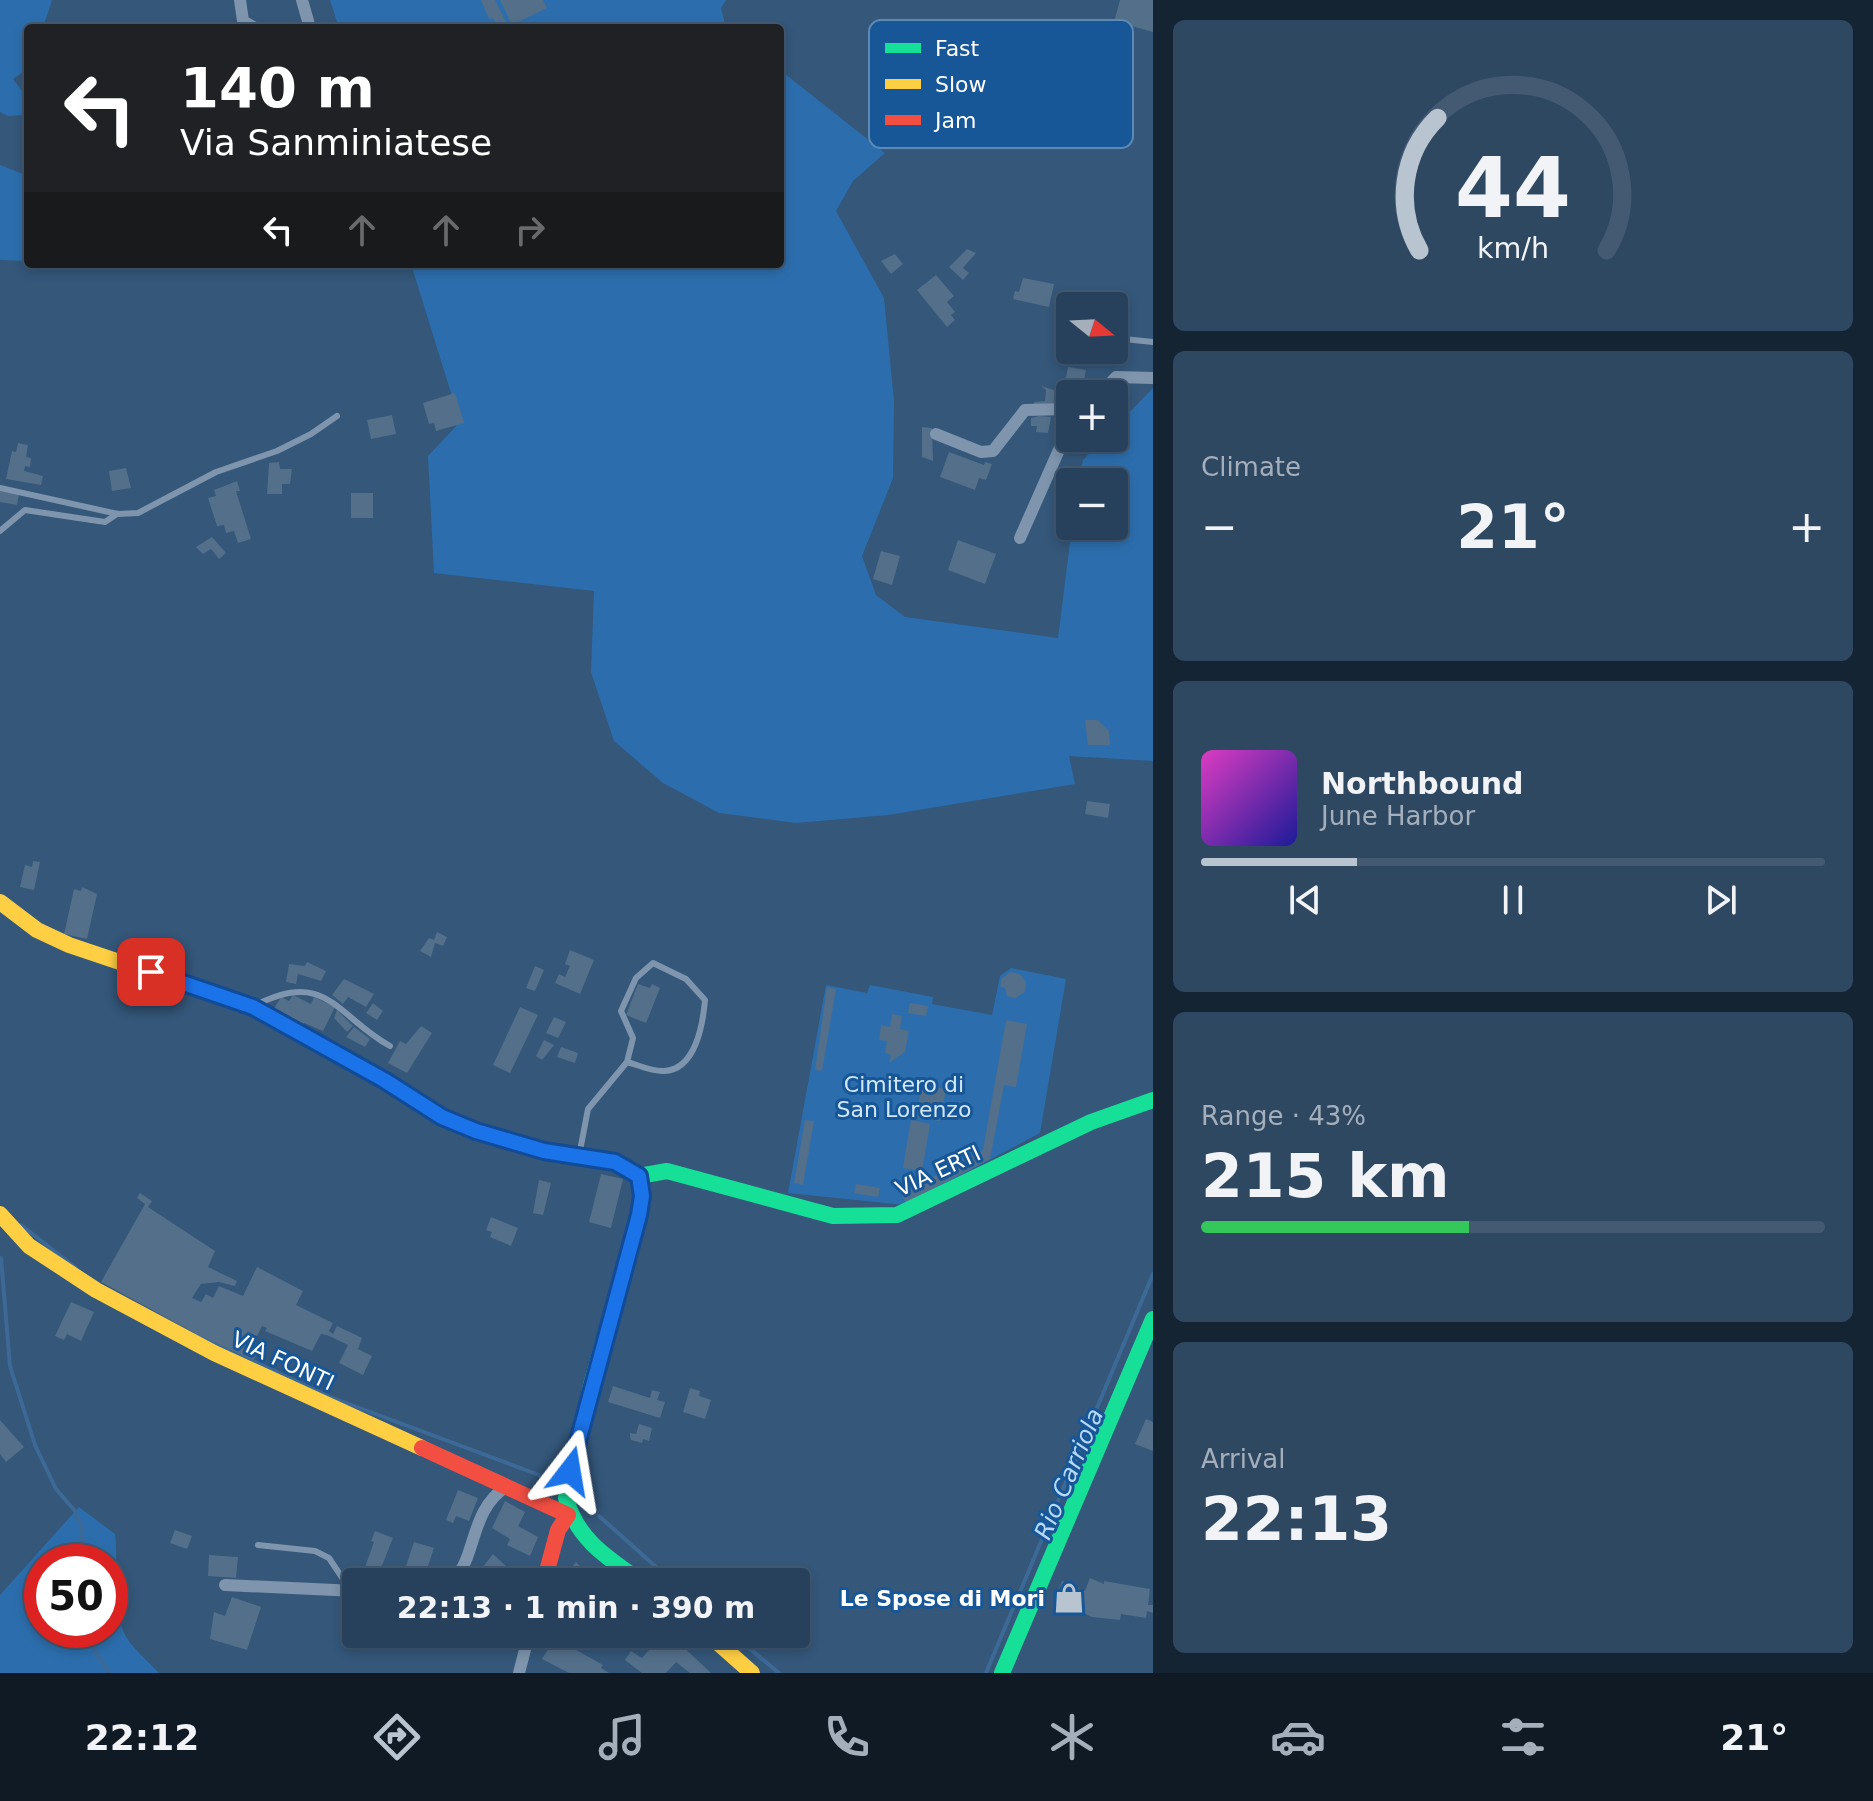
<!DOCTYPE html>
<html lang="en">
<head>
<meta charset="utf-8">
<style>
	:root { --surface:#27415c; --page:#2f4862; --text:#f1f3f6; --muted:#a4afbb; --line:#435a72; --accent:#b8c4d0 }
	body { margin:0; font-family:"DejaVu Sans",sans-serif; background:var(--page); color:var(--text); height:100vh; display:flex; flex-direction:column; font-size:30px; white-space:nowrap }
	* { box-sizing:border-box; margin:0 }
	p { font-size:26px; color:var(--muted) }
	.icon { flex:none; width:44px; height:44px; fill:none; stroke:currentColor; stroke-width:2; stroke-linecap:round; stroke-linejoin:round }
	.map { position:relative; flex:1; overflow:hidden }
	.sheet { display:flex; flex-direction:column; gap:20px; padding:20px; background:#152433; width:720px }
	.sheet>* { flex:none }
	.hud { position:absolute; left:24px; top:24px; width:760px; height:244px; border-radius:8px; box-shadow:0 4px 12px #0003,0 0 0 2px var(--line); background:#202124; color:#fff; overflow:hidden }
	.needle { width:52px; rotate:108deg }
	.fabs { position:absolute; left:1056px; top:292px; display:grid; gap:16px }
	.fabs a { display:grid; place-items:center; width:72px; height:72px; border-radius:8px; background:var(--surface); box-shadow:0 4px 12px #0003,0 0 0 2px var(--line); font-size:40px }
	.speed { position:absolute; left:24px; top:1544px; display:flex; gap:16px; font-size:40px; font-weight:700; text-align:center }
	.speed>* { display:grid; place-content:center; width:104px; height:104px; border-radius:50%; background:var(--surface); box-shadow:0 4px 12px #0003,0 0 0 2px var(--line); line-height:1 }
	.speed .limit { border:12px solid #d22; background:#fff; color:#111 }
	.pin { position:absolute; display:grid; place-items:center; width:68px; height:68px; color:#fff; margin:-34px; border-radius:16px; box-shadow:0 4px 12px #0006 }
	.me { position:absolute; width:88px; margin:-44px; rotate:14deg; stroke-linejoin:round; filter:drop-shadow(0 0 6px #0008) }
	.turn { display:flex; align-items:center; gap:28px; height:168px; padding:0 24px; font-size:36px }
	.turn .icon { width:104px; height:104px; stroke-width:2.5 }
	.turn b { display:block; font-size:56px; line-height:68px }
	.lanes { display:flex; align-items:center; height:76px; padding:0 24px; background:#0003; justify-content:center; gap:40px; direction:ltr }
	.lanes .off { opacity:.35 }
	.big { font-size:60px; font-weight:600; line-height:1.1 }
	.sheet .card { flex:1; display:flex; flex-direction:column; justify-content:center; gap:12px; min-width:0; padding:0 28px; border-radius:12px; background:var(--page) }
	.sheet .dial { align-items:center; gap:0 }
	.dial svg { height:208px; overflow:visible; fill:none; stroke:var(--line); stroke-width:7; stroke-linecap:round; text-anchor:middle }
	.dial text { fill:var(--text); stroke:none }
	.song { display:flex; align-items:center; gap:24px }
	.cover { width:96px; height:96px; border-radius:12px; background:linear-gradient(135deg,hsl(310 70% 55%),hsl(240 70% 35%)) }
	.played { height:8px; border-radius:4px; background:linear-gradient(90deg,var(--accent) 25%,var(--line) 25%) }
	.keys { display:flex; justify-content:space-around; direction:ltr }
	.heat { display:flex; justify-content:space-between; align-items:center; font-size:44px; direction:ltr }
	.charge { height:12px; border-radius:6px; background:linear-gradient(90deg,#34c759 43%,var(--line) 0) }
	.trip { position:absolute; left:342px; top:1568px; width:468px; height:80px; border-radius:8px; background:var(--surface); box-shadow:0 4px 12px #0003,0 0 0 2px var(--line); font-weight:600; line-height:80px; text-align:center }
	.dock { display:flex; height:128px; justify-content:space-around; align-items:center; background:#101a25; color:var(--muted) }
	.dock .icon { width:56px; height:56px }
	.dock .selected { color:var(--accent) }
	.dock b { font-size:36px; color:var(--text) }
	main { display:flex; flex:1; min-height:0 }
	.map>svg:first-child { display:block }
	.green { fill:#2c6ead; fill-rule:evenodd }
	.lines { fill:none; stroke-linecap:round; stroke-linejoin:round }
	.stream { stroke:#3d6996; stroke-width:4 }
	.building { fill:#536f8a }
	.lane { stroke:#7e95ad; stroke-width:6 }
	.street { stroke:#7e95ad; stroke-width:12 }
	.fast { stroke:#16e098; stroke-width:16 }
	.slow { stroke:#ffcf43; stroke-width:16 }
	.jam { stroke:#f24e42; stroke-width:16 }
	.route-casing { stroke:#114b97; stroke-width:20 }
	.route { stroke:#1a73e8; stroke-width:14 }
	.labels { text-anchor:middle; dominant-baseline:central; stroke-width:6; stroke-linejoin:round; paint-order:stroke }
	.park-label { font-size:22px; fill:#d1e7fc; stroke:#175797 }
	.street-label { font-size:22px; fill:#fff; stroke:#175797 }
	.poi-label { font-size:22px; font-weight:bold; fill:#fff; stroke:#175797; text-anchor:end }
	.water-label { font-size:24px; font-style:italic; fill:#b7d8f8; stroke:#175797 }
	.key { fill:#175797; stroke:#5d89b6; stroke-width:2 }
	.key-label { font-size:22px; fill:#fff }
</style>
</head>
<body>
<main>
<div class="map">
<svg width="1153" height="1673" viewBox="0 0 1153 1673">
	<rect width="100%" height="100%" fill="#34577a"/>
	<g class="green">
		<path d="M0,0h52l-9,28h-15v41l-15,10 15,20v16h-3l-17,1 -8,-4z"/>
		<path d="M330,0h396l-5,8 5,20h-387z"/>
		<path d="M780,70l105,83 -32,28 -17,30 48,87 10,103 -1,77 -31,78 14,39 29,22 153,21 14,-112h42v-44h-37l6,-22 22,-22h9v-10l39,-40v373l-84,-5 6,28 -187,31 -92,8 -77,-10 -56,-30 -49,-42 -23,-69 3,-81 -160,-18 -6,-117 32,-34 -49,-158h369z"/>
		<path d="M0,165l28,11v85l-28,-1z"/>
		<path d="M1011,968l55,11 -26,154 -135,72 -117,-12 38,-208 41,8 3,-8 63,12 -1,7 60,11 8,-39z"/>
		<path d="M79,1507l36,27c4,34 -4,70 10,101 7,13 24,27 34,38h-159v-78zM110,1562v68h-68v-68z"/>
	</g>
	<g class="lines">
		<g class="stream">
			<path d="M21,1225l55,43"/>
			<path d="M1,1258l9,108 25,79 21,44 19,22 6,15 4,36"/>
			<path d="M195,1334l135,63 225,84"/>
			<path d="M599,1516l74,66"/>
			<path d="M88,1630l8,23 13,20"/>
			<path d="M732,1634l47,39"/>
			<path d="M986,1673l167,-399"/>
		</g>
	</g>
	<g class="building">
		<path d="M481,0h14l13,26 -10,2 -5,-10 -4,1z"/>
		<path d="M500,0h43l4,8 -35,17z"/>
		<path d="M1120,0h33v32l-29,-8 -1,4 -6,-1 1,-4 -4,-1z"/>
		<path d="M967,249l9,4 -13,15 6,5 -6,7 -14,-13z"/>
		<path d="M895,254l8,10 -12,10 -10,-13z"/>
		<path d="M936,275l18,21 -7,6 8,10 -4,3 4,5 -8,7 -30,-37z"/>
		<path d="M1023,278l31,6 -5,23 -36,-8 2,-8 4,1z"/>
		<path d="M1068,367l18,3 -4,22 -18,-3z"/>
		<path d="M1041,386l25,8 -1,7 -5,-1 -1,5h-25v-3l11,-1 1,-11z"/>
		<path d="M455,393l9,30 -28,8 -2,-8 -5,1 -6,-21z"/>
		<path d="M392,415l4,19 -25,5 -4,-19z"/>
		<path d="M1039,416l12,1 -3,16 -12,-1 1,-6h-6v-8z"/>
		<path d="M922,427l10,1 1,33 -11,-4z"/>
		<path d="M18,443l10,2 -2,12 5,1 -1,9 -5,-1 -1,5 19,5 -2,9 -35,-6 6,-28 4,1z"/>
		<path d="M949,452l35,13 1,-3 7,2 -6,16 -7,-2 -4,12 -35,-13z"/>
		<path d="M279,462l1,7h12l-2,15h-8v10h-15l2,-31z"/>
		<path d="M126,468l5,20 -19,3 -3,-20z"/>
		<path d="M237,481l3,10h-4l15,48 -13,4 -4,-12 -8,2 -2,-8 -7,1 -9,-28 8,-2 -2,-6z"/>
		<path d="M0,491l19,3 -2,11 -17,-3z"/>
		<rect x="351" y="493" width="22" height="25"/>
		<path d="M212,537l14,16 -7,6 -8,-10 -8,5 -7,-7z"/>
		<path d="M958,540l38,14 -11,30 -37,-14z"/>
		<path d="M881,551l19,5 -8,29 -19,-6z"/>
		<path d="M1085,720h13l11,11 1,14h-22z"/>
		<path d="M1087,801l23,3 -2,14 -23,-4z"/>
		<path d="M33,861l7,1 -6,28 -14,-3 5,-22 7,2z"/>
		<path d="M82,887l15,7 -10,45 -23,-5 10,-45 7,2z"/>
		<path d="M437,932l10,5 -4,9 -8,-3 -4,14 -11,-6 9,-13 5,2z"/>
		<path d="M570,950l24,10 -14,34 -25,-11 4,-9 6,3 5,-11 -5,-2z"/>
		<path d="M307,962l19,9 -5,10 -23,-7 -2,10 -10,-2 3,-18 16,2z"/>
		<path d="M535,966l9,4 -9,21 -9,-3z"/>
		<path d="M1011,972l9,2 6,8 -1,10 -10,6 -8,-2 -2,-8 -5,-1 2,-9z"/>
		<path d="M344,979l30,15 -8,13 -18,-10 -5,7 -11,-9z"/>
		<path d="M638,984l12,4 2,-4 8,4 -14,35 -20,-8z"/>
		<path d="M827,987l9,2 -14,82 -7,-1z"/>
		<path d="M293,995l18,9 3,-7 21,10 -12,24 -19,-8 -2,4 -30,-15 9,-15 8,4z"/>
		<path d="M373,1003l10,8 -6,9 -11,-7z"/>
		<path d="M910,1003l18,3 -2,10 -18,-3z"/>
		<path d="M520,1007l18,8 -28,58 -17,-8z"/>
		<path d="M337,1010l16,16 -6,6 -13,-14z"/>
		<path d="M892,1014l10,2 -2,13 9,2 -4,21 -16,11 2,-8 -6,-2 2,-12 -8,-1 2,-15 9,2z"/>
		<path d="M554,1017l12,5 -8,16 -12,-5z"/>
		<path d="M1006,1020l21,4 -11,63 -12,-2 -14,74 -84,44 -5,-9 82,-44z"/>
		<path d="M421,1026l11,7 -25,40 -19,-10 12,-22 6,3z"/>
		<path d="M354,1027l16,12 -5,8 -19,-10z"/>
		<path d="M544,1040l10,5 -12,15 -6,-4z"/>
		<path d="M561,1047l17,6 -3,10 -18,-6z"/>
		<path d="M922,1085l24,4 -6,32 -24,-4z"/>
		<path d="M805,1120l9,1 -11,64 -9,-2z"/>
		<path d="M911,1120l19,4 -8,47 -19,-3z"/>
		<path d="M601,1174l22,5 -12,49 -22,-6z"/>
		<path d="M539,1180l12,3 -8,32 -10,-2z"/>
		<path d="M856,1184l24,4 -2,9 -24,-4z"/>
		<path d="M140,1193l12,8 -4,6 67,44 -7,16 29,14 -2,5 -16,-4 -18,2 -9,14 9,4 5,-8 7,4 6,-12 24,10 14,-29 46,24 -7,14 37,18 -4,8 4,3 4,-8 25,12 -4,11 14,7 -9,19 -24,-12 9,-18 -21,-10 -6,-1 -9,17 -47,-20 2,-3 -5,-2 -10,20 6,4 -4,10 -58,-26 -95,-52 44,-78 -8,-6z"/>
		<path d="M491,1217l27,11 -7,18 -21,-9 2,-5 -6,-2z"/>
		<path d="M71,1302l23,10 -13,29 -14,-7 -3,6 -9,-4z"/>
		<path d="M613,1386l37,12 2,-8 8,2 -3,8 8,2 -5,16 -52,-16z"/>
		<path d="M690,1388l10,3 -1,5 12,4 -6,19 -22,-7z"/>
		<path d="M1146,1419l7,3v29l-18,-7z"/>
		<path d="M0,1420l24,27 -18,15 -6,-8z"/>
		<path d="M639,1424l13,4 -3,13 -6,-2 -1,4 -11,-3 -1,-4v-3l6,1z"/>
		<path d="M458,1490l20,8 -9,23 -13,-5 -3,7 -7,-3z"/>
		<path d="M505,1501l20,11 -7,14 20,11 -8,19 -23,-11 3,-6 -18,-11z"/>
		<path d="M175,1530l17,6 -5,13 -17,-6z"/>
		<path d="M375,1531l18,7 -14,35 -14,-6 9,-25 -3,-1z"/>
		<path d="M414,1542l20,6 -7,21 -9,-2 -2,6 -11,-4z"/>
		<path d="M493,1554l18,17 -6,11h-34z"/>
		<path d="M209,1555l29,2 -2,21 -28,-2z"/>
		<path d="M576,1562l15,15 -4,5h-22l-3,-2z"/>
		<path d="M1090,1578l14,6v-3l46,8 -2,16h5v8l-6,-2 -1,7 -25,-4 -1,6 -28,-3 -15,-7 -2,5 -22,-9 9,-25 23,10z"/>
		<path d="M232,1597l29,10 -14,43 -37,-11 4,-27 11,4z"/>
		<path d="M663,1634l15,8 33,31h-21l-14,-11 -10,11h-24l-17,-13 6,-9 11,7z"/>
		<path d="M555,1638l48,27 -2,3 8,5h-40l-27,-14z"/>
	</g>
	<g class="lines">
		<g class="lane">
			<path d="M1114,338l39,4"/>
			<path d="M0,488l118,26 20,-1 78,-41 61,-21 34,-17 26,-18"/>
			<path d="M0,531l25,-21 80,12 12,-8"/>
			<path d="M256,1005c71,-36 80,11 134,41"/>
			<path d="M579,1156l9,-47 39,-47 6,-24 -12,-27 15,-33 17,-15 33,16 19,21c-2,23 -9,70 -41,71 -11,1 -26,-6 -37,-9"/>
			<path d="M258,1545l57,6 14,7 22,33"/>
		</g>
		<g class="street">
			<path d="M240,0l3,21 12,7"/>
			<path d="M302,0l8,28"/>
			<path d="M1100,394l16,-17 37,1"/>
			<path d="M936,434l45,18 12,-1 32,-41 45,-1"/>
			<path d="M1020,538l50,-113"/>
			<path d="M448,1582c29,-13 19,-71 58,-95"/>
			<path d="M225,1585l131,6"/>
			<path d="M519,1673l10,-39"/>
		</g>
		<g class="fast">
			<path d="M484,1133l60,18 71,11 24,14 3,20 -3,19 -48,170 -25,113c10,41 43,61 76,84"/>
			<path d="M639,1176l28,-5 166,45 64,-1 194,-93 62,-22"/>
			<path d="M1002,1673l151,-354"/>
		</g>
		<g class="slow">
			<path d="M0,902l37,28 32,15 184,62 131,73 58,37 42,16"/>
			<path d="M0,1214l29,32 67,44 118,63 208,95"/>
			<path d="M708,1634l44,39"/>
		</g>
		<path class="jam" d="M422,1448l146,67 -10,15 -14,52"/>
	</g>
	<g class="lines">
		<g class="route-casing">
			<path id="route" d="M151,972l102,35 131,73 58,37 34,14 68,20 71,11 24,14 3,20 -3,19 -69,256"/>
		</g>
		<use href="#route" class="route"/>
	</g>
	<defs>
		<g id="shop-bare" transform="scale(2.4)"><path d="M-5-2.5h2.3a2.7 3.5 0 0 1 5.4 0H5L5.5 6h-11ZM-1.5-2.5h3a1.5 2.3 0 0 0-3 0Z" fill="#b8c4d0" stroke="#175797" stroke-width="2.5" paint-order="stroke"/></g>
	</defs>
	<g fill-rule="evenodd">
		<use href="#shop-bare" x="1069" y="1598"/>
	</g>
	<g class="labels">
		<g class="park-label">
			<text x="904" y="1084">Cimitero di<tspan x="904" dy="25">San Lorenzo</tspan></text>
		</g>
		<g class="street-label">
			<text transform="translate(938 1171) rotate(-25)">VIA ERTI</text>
			<text transform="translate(283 1361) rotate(25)">VIA FONTI</text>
		</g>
		<g class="poi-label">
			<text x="1045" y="1598">Le Spose di Mori</text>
		</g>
		<g class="water-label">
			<text transform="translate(1069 1474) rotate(-67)">Rio Carriola</text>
		</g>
	</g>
	<rect x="869" y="20" width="264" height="128" rx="12" class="key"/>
	<rect x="885" y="43" width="36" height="10" fill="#16e098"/>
	<rect x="885" y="79" width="36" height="10" fill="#ffcf43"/>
	<rect x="885" y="115" width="36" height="10" fill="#f24e42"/>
	<g class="key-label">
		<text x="935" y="56">Fast</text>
		<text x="935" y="92">Slow</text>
		<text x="935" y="128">Jam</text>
	</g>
</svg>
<div class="fabs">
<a><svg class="needle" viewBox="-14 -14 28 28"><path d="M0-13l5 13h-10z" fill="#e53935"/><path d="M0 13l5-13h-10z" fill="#a4afbb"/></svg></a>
<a>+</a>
<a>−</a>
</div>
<div class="speed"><div class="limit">50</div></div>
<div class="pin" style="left:151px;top:972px;background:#d93025"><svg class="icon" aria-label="arrive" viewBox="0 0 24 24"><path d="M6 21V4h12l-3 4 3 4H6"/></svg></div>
<svg class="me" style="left:570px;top:1471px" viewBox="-20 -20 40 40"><path d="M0-17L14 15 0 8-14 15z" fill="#1a73e8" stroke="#fff" stroke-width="4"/></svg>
<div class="trip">22:13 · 1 min · 390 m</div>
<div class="hud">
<div class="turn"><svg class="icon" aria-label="left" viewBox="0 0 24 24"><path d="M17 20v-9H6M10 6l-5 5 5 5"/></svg><div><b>140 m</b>Via Sanminiatese</div></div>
<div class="lanes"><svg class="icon" aria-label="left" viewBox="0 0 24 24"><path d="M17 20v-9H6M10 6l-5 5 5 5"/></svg><svg class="icon off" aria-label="ahead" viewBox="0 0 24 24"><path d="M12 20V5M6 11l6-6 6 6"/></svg><svg class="icon off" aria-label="ahead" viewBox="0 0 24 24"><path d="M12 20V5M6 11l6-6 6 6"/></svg><svg class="icon off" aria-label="right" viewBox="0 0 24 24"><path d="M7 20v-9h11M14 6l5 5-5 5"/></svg></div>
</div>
</div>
<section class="sheet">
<div class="card dial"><svg viewBox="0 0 100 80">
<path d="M14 69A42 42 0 1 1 86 69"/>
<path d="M14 69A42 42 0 0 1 21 18" stroke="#b8c4d0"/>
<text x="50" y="56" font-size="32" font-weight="700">44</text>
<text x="50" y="72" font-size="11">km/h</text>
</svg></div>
<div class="card"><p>Climate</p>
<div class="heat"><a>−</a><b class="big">21°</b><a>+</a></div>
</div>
<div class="card">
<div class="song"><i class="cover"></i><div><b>Northbound</b><p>June Harbor</p></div></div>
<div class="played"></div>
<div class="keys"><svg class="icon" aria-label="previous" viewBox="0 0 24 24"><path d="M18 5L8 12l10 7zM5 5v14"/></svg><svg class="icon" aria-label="pause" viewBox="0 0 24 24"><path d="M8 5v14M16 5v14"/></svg><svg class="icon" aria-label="next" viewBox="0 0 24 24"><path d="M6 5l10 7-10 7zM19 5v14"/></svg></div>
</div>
<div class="card"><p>Range · 43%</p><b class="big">215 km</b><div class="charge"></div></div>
<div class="card"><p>Arrival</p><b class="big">22:13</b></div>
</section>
</main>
<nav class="dock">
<b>22:12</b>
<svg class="icon selected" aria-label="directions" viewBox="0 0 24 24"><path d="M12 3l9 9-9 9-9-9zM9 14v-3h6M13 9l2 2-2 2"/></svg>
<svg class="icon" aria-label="music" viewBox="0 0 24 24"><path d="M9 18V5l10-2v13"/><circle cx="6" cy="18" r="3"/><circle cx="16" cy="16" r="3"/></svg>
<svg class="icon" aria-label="phone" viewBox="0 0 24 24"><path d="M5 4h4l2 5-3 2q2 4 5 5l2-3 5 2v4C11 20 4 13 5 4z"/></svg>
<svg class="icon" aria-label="climate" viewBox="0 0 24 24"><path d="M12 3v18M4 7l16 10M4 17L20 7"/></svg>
<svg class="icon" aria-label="car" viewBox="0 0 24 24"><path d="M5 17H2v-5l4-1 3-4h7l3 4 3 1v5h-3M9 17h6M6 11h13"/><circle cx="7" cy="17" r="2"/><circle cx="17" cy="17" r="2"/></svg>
<svg class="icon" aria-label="filters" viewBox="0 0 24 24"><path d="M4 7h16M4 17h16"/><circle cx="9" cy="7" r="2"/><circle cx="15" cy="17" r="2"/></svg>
<b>21°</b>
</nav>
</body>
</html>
